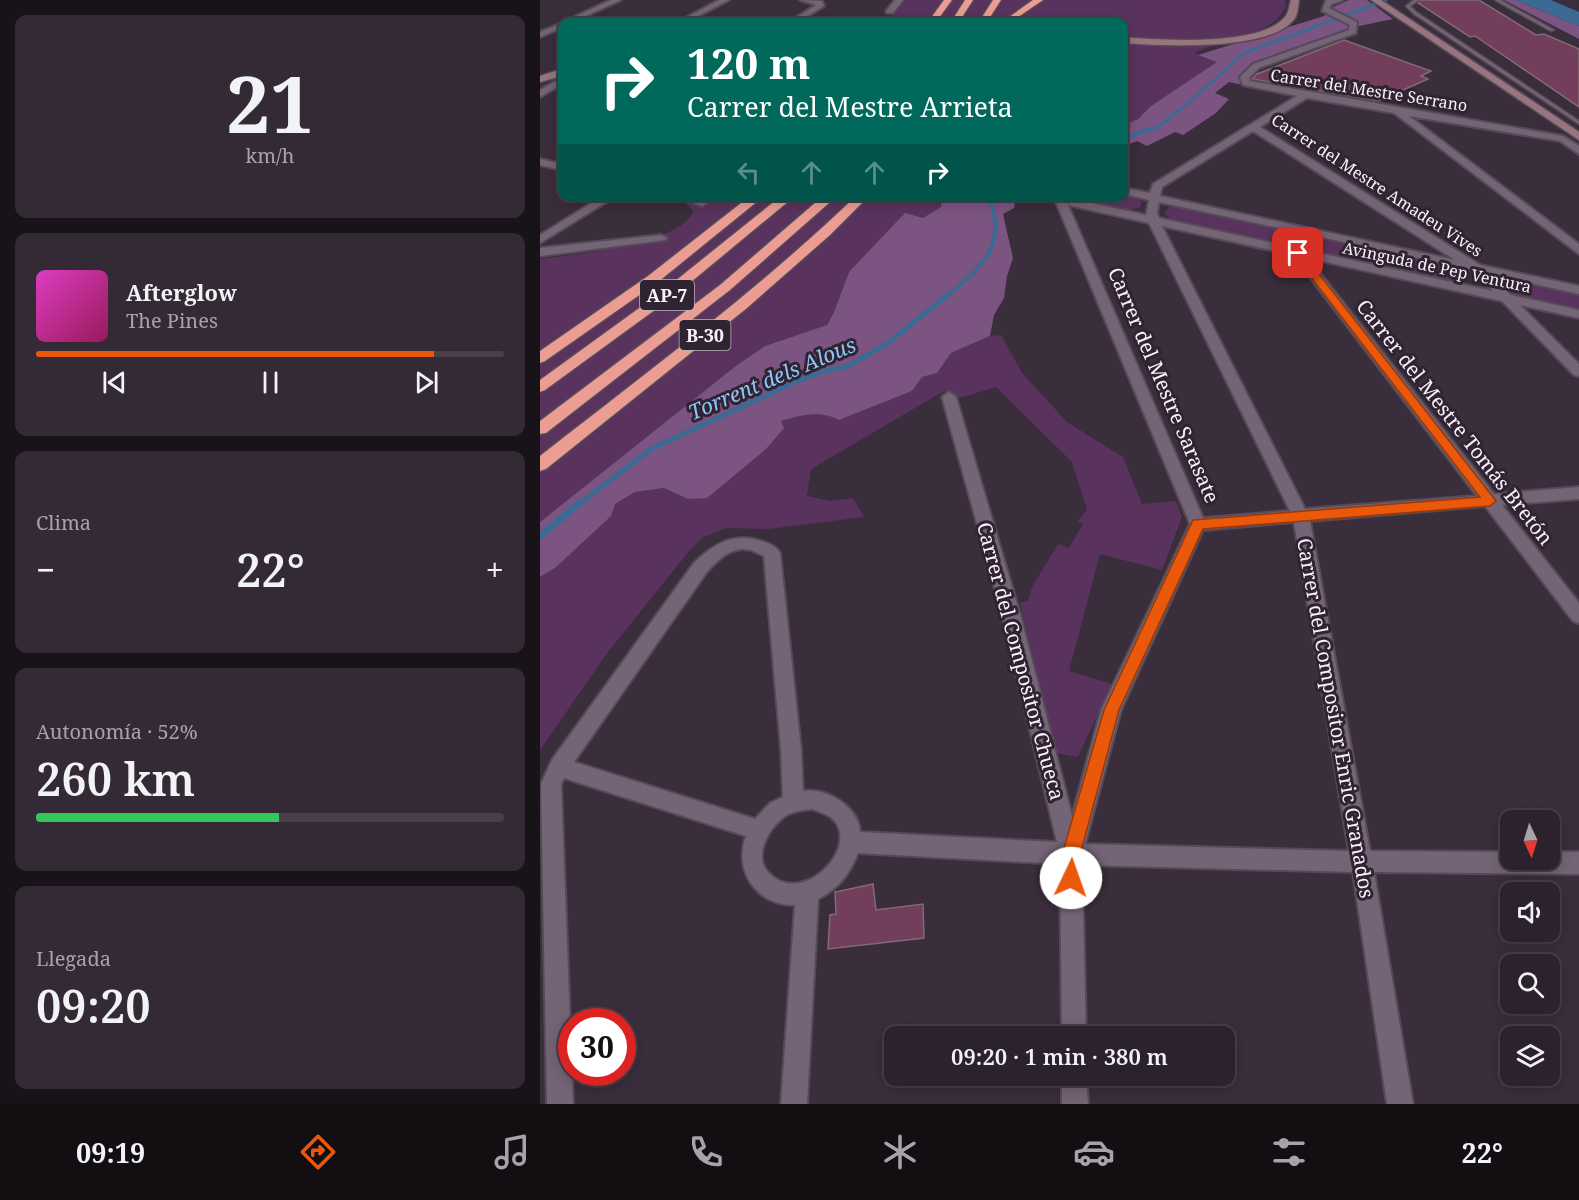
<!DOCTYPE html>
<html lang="es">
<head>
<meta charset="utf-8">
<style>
	:root { --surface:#2c222d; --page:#342a35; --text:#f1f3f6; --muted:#a6a4aa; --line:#483f49; --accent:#ea580c }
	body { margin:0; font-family:"Noto Serif",serif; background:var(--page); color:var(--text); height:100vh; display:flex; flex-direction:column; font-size:22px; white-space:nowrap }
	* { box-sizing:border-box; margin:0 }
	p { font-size:20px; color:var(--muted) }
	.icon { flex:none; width:33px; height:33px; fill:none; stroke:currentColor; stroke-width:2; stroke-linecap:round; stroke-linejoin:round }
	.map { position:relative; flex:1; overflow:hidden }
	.details { display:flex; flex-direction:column; gap:15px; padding:15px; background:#181319; width:540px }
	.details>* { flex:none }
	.guide { position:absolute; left:18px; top:18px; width:570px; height:183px; border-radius:12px; box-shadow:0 3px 15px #0003,0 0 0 2px var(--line); background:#00695c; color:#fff; overflow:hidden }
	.needle { width:39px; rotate:176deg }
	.buttons { position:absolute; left:960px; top:810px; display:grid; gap:12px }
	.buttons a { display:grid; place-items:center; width:60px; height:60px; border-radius:12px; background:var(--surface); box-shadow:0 3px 15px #0003,0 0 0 2px var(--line); font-size:30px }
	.speed { position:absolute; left:18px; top:1008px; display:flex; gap:12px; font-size:30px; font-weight:700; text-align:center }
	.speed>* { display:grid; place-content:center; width:78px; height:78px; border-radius:50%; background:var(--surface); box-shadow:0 3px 15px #0003,0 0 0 2px var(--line); line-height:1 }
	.speed .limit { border:9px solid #d22; background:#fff; color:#111 }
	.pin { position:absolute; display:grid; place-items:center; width:51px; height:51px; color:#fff; margin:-26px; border-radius:12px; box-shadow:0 3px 9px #0006 }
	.me { position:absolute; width:66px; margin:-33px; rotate:3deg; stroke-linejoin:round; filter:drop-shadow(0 0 4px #0008) }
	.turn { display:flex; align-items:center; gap:21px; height:126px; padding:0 30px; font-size:27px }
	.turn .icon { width:78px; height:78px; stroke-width:2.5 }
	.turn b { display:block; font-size:42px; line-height:51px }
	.lanes { display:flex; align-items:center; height:57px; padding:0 30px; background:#0003; justify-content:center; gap:30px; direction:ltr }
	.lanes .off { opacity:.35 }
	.big { font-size:45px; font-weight:600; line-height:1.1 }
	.details .card { flex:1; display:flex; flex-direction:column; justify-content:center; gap:9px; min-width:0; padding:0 21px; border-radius:12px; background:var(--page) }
	.details .dial { align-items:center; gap:0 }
	.dial b { font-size:78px; line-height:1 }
	.song { display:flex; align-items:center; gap:18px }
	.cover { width:72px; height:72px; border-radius:9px; background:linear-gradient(135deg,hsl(310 70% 55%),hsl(330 70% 35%)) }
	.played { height:6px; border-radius:3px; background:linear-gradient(90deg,var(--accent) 85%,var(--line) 85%) }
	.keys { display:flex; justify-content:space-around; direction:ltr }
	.heat { display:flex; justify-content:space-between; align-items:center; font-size:33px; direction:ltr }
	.charge { height:9px; border-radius:4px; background:linear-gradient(90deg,#34c759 52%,var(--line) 0) }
	.trip { position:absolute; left:344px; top:1026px; width:351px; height:60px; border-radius:12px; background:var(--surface); box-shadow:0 3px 15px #0003,0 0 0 2px var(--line); font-weight:600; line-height:60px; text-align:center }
	.tabs { display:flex; height:96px; justify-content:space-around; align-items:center; background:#120e12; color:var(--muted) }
	.tabs .icon { width:42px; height:42px }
	.tabs .on { color:var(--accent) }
	.tabs b { font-size:27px; color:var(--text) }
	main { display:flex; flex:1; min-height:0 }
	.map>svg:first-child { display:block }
	.green { fill:#59335e }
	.forest { fill:#7c5481 }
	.water { fill:#3b6b94 }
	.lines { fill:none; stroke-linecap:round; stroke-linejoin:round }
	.stream-far3 { stroke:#3b6b94; stroke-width:3 }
	.stream-far2 { stroke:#3b6b94; stroke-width:4 }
	.stream-far1 { stroke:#3b6b94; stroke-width:5 }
	.stream { stroke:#3b6b94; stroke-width:7 }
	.building { fill:#723e5c; stroke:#816b77; stroke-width:1.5 }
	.lane-casing { stroke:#554a57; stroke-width:3 }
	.street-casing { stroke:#554a57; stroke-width:4 }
	.secondary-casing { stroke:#554a57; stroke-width:3 }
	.highway-casing { stroke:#554a57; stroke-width:3 }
	.lane { fill:#746475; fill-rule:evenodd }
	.street { fill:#746475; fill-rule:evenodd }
	.secondary { fill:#98757e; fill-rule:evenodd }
	.highway { fill:#eb9d93; fill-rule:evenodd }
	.route { fill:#ea580c; stroke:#983908; stroke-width:1.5 }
	.labels { text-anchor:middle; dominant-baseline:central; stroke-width:6; stroke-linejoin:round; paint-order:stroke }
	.far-street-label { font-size:16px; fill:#faf1fb; stroke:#302332 }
	.shield { fill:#302332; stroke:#bdb3bf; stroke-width:1.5 }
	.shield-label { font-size:18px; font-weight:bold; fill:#faf1fb }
	.street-label { font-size:20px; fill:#faf1fb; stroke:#302332 }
	.water-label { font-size:21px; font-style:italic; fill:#8fc6f8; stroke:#302332 }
</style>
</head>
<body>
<main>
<section class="details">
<div class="card dial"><b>21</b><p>km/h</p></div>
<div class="card">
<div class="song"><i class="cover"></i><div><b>Afterglow</b><p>The Pines</p></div></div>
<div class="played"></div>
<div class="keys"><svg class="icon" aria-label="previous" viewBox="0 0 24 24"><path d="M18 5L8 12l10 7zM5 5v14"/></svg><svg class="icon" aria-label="pause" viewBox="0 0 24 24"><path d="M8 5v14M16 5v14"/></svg><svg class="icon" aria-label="next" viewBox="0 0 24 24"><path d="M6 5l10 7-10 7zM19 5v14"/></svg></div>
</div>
<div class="card"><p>Clima</p>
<div class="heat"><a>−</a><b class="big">22°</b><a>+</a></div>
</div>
<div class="card"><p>Autonomía · 52%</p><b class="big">260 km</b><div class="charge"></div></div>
<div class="card"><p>Llegada</p><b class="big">09:20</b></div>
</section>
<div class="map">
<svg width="1039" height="1104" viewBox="0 0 1039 1104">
	<rect width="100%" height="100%" fill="#3a2d3c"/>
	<g class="green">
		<path d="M366,0h379l1,6c-19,46 -123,33 -162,30v-14h-236z"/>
		<path d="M584,43l42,3 47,-1 -19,8 24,9 -67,44 -13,13 -14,6z"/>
		<path d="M584,194l12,3 6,5 -3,6 -12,2 -65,-13 62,-1z"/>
		<path d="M124,197h278l-1,10 -92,65 -15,40 -7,13 -62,21 -28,19 -197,157v-263c31,-4 143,-15 153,-48l-7,-8z"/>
		<path d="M641,206l269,59 13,6 2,7 -4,3h-16l-265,-59 -9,-3 -7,-6 5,-6z"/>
		<path d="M972,281l67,12v17l-57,-13 -8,-2 -7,-9z"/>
		<path d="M461,335l21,38 45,49 56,35 19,47 34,-3 6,16 -20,53 -62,-16 -31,117 43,13 -34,73 -22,-4 -36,-150 8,-2 4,-14 26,-43 11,4 14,-24 -5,-3 9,-11 -15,-48 -76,-75 -33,10h-14l-5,-6 -133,78 -4,27 23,5 23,-3 11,19 -96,12 -42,-1 -24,10 -12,12 -82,102 -68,98v-173l15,-9 60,-64 20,-12 29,-4 24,11 92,-78 22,-6 25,-1 12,6 73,-29 10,-14 15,-4 14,-20 39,-17z"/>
	</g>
	<g class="forest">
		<path d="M809,0h18l26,19 -43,9 -101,39 -9,8 4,10 -15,-3 -14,11 14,6 -13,14 -33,22 -8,-3 -28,14 -10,-5 -13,5v-21l14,-6 13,-13 66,-44 -19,-7 126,-39 7,-8z"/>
		<path d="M964,0h12l63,26v13z"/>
		<path d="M476,196l-2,12 -11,6 10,44 -6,18 -3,22 -10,17 -4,21 -39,17 -14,20 -15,4 -10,14 -73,29c-19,-10 -38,-5 -58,1l3,7 -18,21 -59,49 -19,1 -24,-11 -29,4 -20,12 -4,12 -56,52 -15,9v-55l197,-157 28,-19 62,-21 7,-13 15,-40 56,-59 18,5 18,-11 1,-10z"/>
	</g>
	<path class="water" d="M976,0h35l28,12v14z"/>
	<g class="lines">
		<path class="stream-far3" d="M606,131l12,-4 29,-23 57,-51 142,-53"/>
		<g class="stream-far2">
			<path d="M584,138l26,-9"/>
			<path d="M407,296c35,-29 62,-51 41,-100"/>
		</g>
		<path class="stream-far1" d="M38,505l73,-56 137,-64 30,-12 30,-7 40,-23 61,-49"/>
		<path class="stream" d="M0,536l40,-33"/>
	</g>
	<g class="building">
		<path d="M881,0h58l57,35 8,-1 35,15v58l-104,-71 -5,1 -52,-34z"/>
		<path d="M804,40l87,31 -10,5 7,3 -50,22 -126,-22 5,-5z"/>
		<path d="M333,884l3,26 47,-6 1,34 -96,11 2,-34 6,-1 -1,-22z"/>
	</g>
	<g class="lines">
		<g class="lane-casing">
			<g id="lane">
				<path d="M874,0h5l-9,6 6,6 163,109v3l-165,-110 -8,-8z"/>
				<path d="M955,0h5l54,30 -3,1z"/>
			</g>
		</g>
		<g class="street-casing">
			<g id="street">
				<path d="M71,0h10l-48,22h-10z"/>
				<path d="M179,0h10l-42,22h-9z"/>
				<path d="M260,0l22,1 2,5 -26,16h-9l27,-17z"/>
				<path d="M355,0h8l-10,13h-6l-1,-2z"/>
				<path d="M786,0h17l-11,4 -3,4 28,14 -1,11 -97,35 -10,10 1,3 313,55 16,10v8l-19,-13 -151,-25 170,128v10l-185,-141 -87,-15 -47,29 220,138 99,21v8l-89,-20 21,21 68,15v8l-59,-13 59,59v12l-5,-1 -72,-74 -194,-43 186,236 85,-7v12l-77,6 77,98v20l-6,-2 -88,-115 -175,15 60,330 140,1v8h40v-8h29v22l-205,-2 39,232h-26l-34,-232 -271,-7 4,171h-24l-2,-172 -202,-11c-9,22 -19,35 -40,46l-11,205h-26l14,-199c-38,1 -62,-34 -49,-69l-182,-58 -3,6 12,320h-26l-6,-320 11,-24 142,-197c19,-19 40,-31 67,-22 7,2 15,5 19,12l21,197 2,41c23,-4 56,16 57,41l197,10 -55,-228 -60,-217 7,-5 7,5 64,217 52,202 29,-106 89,-186 -134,-322 -18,-6h22l86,19 3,-15 -25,-6v-6l26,5 3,-9 144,-88 -54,-11 -3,-8 13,-13 96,-34 1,-5 -28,-14zM713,131l202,129 -295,-64 2,-9zM619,202l314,68 20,21 -334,-73 -2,-5zM528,205l81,18 141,288 -87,7zM622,226l131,29 184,241 -172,13zM754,522l55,329 -264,-7 36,-134 82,-180zM202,549l9,1 13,6 17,194 2,47 -13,6 -15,16 -181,-57 132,-189c11,-12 20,-22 36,-24zM272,809c5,2 12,4 17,7 37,25 -25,95 -61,56 -16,-17 3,-49 21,-58 7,-3 15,-4 23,-5z"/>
				<path d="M22,23v5l-22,9v-5z"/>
				<path d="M14,82l8,2 -22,13v-7z"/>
				<path d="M0,159l22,5v6l-22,-5z"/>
				<path d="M63,196h13l-76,47v-8z"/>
				<path d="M133,196h18l16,7 -5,3z"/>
				<path d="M121,235l6,3 -2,2 -125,16v-8z"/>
				<path d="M522,1076h24l2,28h-26z"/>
			</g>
		</g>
		<g class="secondary-casing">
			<g id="secondary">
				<path d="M751,0h8c-1,5 -1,14 -4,18 -22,34 -135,28 -171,25v-6c37,3 136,10 161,-20 4,-4 4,-12 6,-17z"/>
				<path d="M831,0h10l198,132v8z"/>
				<path d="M22,69v7l-22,6v-6z"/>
			</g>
		</g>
		<g class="highway-casing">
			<g id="highway">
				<path d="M404,0h8l-16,22h-8z"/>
				<path d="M425,0h8l-14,22h-8z"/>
				<path d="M453,0h8l-14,22h-8z"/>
				<path d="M493,0h10l-32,22h-9z"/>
				<path d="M210,196h14l-106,86 -113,79 -5,2v-12l108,-75z"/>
				<path d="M241,196h14l-121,100 -129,94 -5,2v-12l124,-90z"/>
				<path d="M283,196h14l-107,94 -184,143 -6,1v-13l180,-136z"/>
				<path d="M316,196h13l-39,39 -83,73 -201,161 -6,2v-15c107,-84 217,-165 316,-260z"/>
			</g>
		</g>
		<use href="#lane" class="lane"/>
		<use href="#street" class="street"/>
		<use href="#secondary" class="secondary"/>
		<use href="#highway" class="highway"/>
	</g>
	<path class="route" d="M758,250l3,1 195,250 -6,5 -287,23 -84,181 -39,145v23l-2,6 -7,3 -6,-3 -3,-6v-23l42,-145 89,-190 287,-23 -186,-242 -1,-2z"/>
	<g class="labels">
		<g class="far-street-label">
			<text transform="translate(829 90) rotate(9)">Carrer del Mestre Serrano</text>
			<text transform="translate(837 185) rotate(33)">Carrer del Mestre Amadeu Vives</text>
			<text transform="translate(897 267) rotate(12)">Avinguda de Pep Ventura</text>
		</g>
		<g class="shield">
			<rect x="100" y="280" width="54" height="30" rx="4.5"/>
			<rect x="139.5" y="320" width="51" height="30" rx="4.5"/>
		</g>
		<g class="shield-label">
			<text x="127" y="295">AP-7</text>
			<text x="165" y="335">B-30</text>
		</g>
		<g class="street-label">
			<text transform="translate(624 385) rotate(67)">Carrer del Mestre Sarasate</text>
			<text transform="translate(915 422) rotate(52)">Carrer del Mestre Tomás Bretón</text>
			<text transform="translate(481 661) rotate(75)">Carrer del Compositor Chueca</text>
			<text transform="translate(796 718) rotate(80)">Carrer del Compositor Enric Granados</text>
		</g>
		<g class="water-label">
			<text transform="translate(232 378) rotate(-23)">Torrent dels Alous</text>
		</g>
	</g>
</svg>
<div class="buttons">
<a><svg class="needle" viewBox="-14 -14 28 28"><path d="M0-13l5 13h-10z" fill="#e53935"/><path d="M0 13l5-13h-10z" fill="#a6a4aa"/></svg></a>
<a><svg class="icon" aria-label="sound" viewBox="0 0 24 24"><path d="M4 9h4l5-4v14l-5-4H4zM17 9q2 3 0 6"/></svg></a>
<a><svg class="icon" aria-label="search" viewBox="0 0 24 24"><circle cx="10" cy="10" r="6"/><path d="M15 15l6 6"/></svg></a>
<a><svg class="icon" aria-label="layers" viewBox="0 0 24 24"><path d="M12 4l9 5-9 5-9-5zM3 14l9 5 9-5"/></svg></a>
</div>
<div class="speed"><div class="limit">30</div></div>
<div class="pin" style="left:758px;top:253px;background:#d93025"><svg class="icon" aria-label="arrive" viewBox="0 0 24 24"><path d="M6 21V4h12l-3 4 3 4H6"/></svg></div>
<svg class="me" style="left:531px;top:878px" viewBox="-20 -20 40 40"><circle r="19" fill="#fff"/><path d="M0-13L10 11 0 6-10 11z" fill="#ea580c"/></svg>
<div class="trip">09:20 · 1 min · 380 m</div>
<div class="guide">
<div class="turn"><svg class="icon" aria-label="right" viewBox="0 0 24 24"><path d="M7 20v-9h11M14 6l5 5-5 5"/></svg><div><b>120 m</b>Carrer del Mestre Arrieta</div></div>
<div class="lanes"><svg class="icon off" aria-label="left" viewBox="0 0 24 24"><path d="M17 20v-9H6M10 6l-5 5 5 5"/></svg><svg class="icon off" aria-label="ahead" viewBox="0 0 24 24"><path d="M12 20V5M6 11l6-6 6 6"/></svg><svg class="icon off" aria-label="ahead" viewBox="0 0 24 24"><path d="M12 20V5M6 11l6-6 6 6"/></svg><svg class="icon" aria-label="right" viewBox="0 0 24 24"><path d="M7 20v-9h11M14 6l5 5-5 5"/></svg></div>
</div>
</div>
</main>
<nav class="tabs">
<b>09:19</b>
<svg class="icon on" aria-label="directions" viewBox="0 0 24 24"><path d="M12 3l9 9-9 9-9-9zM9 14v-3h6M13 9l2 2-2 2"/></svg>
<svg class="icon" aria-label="music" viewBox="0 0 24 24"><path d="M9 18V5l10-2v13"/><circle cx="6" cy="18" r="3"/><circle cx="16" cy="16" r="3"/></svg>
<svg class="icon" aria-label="phone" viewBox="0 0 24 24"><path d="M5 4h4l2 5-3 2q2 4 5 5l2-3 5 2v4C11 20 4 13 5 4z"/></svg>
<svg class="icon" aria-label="climate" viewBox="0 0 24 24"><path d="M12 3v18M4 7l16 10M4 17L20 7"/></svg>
<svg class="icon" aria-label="car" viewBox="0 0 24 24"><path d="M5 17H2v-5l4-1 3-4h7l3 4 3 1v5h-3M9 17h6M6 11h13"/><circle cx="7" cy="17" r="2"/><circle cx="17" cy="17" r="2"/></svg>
<svg class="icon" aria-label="filters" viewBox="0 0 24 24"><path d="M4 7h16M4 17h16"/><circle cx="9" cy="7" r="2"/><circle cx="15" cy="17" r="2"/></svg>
<b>22°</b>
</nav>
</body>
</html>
